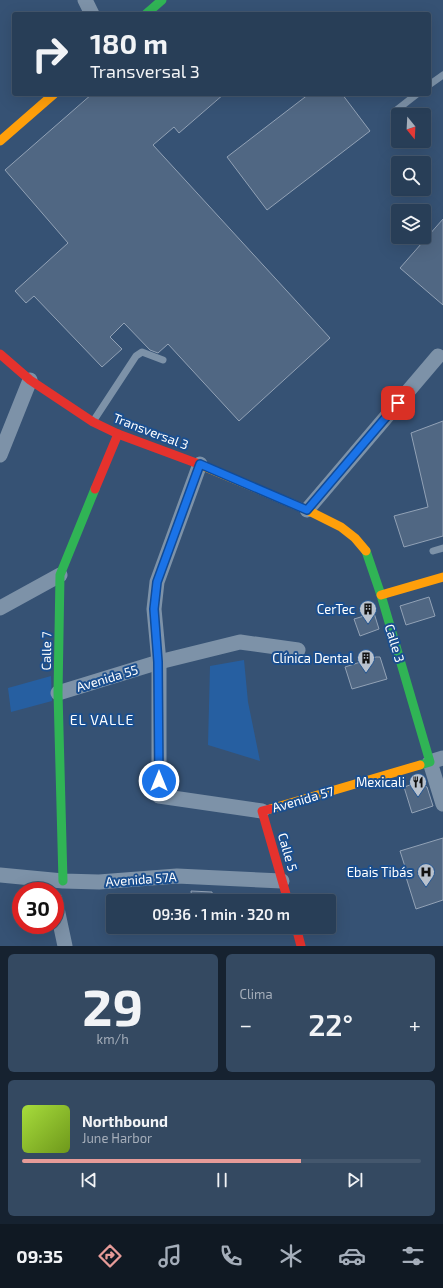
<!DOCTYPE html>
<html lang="es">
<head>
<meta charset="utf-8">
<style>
	:root { --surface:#283e57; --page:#344961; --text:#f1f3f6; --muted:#a5aeba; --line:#44576d; --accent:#e69b98 }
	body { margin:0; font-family:"Exo 2",sans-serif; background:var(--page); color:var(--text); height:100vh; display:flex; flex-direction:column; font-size:15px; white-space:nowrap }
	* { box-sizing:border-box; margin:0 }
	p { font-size:13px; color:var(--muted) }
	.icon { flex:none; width:22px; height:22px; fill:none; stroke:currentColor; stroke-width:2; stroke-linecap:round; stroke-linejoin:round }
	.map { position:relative; height:946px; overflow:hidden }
	.details { display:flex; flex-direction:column; gap:8px; padding:8px; background:#162230; flex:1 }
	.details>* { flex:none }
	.guide { position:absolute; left:12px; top:12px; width:419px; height:84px; border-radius:4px; box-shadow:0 4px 16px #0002,0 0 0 1px var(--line); background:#283e57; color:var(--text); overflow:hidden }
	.needle { width:26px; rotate:162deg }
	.controls { position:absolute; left:391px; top:108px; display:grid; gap:8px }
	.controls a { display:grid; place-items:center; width:40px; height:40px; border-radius:4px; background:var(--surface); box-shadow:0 4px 16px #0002,0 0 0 1px var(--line); font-size:20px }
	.speed { position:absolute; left:12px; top:882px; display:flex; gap:8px; font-size:20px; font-weight:700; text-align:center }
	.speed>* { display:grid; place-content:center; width:52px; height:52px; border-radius:50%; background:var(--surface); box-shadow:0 4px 16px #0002,0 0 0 1px var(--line); line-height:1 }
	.speed .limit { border:6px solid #d22; background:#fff; color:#111 }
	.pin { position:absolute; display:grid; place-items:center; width:34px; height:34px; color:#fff; margin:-17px; border-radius:8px; box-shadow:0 2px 6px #0006 }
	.me { position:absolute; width:44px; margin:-22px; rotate:0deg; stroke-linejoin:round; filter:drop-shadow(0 0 3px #0008) }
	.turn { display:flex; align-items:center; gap:14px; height:84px; padding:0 12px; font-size:18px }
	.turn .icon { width:52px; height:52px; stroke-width:2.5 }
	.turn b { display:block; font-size:28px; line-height:34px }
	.big { font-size:30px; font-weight:600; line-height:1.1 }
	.details .tile { flex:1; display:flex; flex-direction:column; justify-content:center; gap:6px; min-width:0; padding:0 14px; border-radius:6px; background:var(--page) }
	.details .dial { align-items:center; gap:0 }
	.dial b { font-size:52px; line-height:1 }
	.song { display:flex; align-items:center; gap:12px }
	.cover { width:48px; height:48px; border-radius:6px; background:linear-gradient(135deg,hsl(80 70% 55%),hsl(80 70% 35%)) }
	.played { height:4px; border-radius:2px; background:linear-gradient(90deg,var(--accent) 70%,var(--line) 70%) }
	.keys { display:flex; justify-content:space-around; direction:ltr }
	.heat { display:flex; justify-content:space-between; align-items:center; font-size:22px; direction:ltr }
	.details .tiles { flex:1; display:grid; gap:8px; grid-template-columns:1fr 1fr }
	.tile:last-child { grid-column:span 2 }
	.trip { position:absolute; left:106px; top:894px; width:230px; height:40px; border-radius:4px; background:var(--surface); box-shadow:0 4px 16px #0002,0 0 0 1px var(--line); font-weight:600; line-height:40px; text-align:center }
	.dock { display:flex; height:64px; justify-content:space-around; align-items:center; background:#101923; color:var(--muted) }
	.dock .icon { width:28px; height:28px }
	.dock .on { color:var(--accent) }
	.dock b { font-size:18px; color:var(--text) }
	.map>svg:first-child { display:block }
	.green { fill:#265fa1 }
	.building { fill:#506783; stroke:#92a2b6 }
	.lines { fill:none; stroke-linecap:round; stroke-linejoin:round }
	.lane { stroke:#7d92a8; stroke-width:7 }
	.street { stroke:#7d92a8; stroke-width:15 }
	.fast { stroke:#30b455; stroke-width:9 }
	.slow { stroke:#ff9f0a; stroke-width:9 }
	.jam { stroke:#e5322d; stroke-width:9 }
	.route-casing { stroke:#114b97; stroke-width:10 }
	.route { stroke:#1a73e8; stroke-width:7 }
	.labels { text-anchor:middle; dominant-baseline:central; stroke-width:4; stroke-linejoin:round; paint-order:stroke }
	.street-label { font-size:13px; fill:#fff; stroke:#1b4f8f }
	.poi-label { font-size:13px; fill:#fff; stroke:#1b4f8f; text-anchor:end }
	.neighbourhood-label { font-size:14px; letter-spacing:1px; fill:#fff; stroke:#1b4f8f }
</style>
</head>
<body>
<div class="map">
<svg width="443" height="946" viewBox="0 0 443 946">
	<rect width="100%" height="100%" fill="#365274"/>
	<g class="green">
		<path d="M244,660l4,42 12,59 -52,-16 2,-79z"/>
		<path d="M51,676l1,25 -41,11 -3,-24z"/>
	</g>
	<g class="building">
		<path d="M92,94h132l-45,39 -5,-6 -21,18 177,193 -91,83 -71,-77 -10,9 -8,-3 -26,-27 -14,14 12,12 -20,18 -68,-71 -8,7 -11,-12 53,-48 -63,-73z"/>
		<path d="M309,94h33l28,37 -103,79 -40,-53z"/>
		<path d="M443,219v86l-43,-37z"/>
		<path d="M443,421v115l-39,11 -10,-31 34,-9 -17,-74z"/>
		<path d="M429,597l6,19 -29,9 -6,-19z"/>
		<path d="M374,613l5,16 -19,7 -6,-17z"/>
		<path d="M376,657h4l7,22 -35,10 -7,-22z"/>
		<path d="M416,783l11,4 6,19 -21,7 -8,-26z"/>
		<path d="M443,838v62l-27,9 -11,-35 2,-1 -7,-22z"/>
		<path d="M191,891l21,1 1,9h-21z"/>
	</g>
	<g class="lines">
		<g class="lane">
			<path d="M429,85l14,-10"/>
			<path d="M394,112l23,-18"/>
			<path d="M94,420l42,-64 6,-4 21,8"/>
			<path d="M433,551l10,-3"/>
		</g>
		<g class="street">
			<path d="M85,0l7,14"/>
			<path d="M0,455l30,-75"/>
			<path d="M200,464l-43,118 -3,27 5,53v134l103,15"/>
			<path d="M307,510l131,-154"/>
			<path d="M0,608l60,-33"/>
			<path d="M58,693l101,-31 81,-20 58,8"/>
			<path d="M443,758l-13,4 13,42"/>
			<path d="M0,875l63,6 36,1 78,-6 105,5"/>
			<path d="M55,899l10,47"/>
		</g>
		<g class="fast">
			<path d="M146,14l16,-14"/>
			<path d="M366,551l15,44 49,167 -10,3"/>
			<path d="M63,881l-5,-188 2,-118 35,-86"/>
		</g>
		<g class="slow">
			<path d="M0,141l54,-47"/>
			<path d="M196,463l111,47 34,17 14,11 11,13"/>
			<path d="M381,595l62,-18"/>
			<path d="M270,809l150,-44"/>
		</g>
		<g class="jam">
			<path d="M0,354l30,26 63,42 25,12 78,29"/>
			<path d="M95,489l23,-55"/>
			<path d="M270,809l-8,2 26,90"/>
			<path d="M296,927l5,19"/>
		</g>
	</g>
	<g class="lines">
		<g class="route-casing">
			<path id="route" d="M159,781l-1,-119 -4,-53 3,-27 43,-118 107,46 91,-107"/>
		</g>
		<use href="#route" class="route"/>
	</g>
	<defs>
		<g id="building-pin" transform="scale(0.9)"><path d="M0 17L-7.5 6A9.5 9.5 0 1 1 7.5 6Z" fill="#b9c2ce" stroke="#1b4f8f"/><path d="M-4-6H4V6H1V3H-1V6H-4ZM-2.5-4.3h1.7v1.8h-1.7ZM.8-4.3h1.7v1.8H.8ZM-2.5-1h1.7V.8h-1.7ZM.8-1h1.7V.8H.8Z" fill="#111"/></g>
		<g id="restaurant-pin" transform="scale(0.9)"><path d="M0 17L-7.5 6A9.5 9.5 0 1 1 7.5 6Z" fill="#b9c2ce" stroke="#1b4f8f"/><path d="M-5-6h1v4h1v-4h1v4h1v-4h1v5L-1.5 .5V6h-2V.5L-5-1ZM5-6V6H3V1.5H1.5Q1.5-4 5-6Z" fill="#111"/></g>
		<g id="hospital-pin" transform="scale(0.9)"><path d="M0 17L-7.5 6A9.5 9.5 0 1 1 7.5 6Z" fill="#b9c2ce" stroke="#1b4f8f"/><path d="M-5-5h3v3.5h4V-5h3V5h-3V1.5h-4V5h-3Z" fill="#111"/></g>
	</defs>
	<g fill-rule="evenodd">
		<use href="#building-pin" x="368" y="609"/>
		<use href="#building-pin" x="366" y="658"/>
		<use href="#restaurant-pin" x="418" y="782"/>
		<use href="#hospital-pin" x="426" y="872"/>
	</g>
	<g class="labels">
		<g class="street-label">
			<text transform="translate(151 431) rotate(21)">Transversal 3</text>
			<text transform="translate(395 643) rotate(73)">Calle 3</text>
			<text transform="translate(46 651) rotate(-89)">Calle 7</text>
			<text transform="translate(107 678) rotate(-17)">Avenida 55</text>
			<text transform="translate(303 799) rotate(-16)">Avenida 57</text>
			<text transform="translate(288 852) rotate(74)">Calle 5</text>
			<text transform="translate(141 879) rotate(-4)">Avenida 57A</text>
		</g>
		<g class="poi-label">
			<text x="355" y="609">CerTec</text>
			<text x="353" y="658">Clínica Dental</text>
			<text x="405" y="782">Mexicali</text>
			<text x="413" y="872">Ebais Tibás</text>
		</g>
		<g class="neighbourhood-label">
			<text x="102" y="719">EL VALLE</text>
		</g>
	</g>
</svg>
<div class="controls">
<a><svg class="needle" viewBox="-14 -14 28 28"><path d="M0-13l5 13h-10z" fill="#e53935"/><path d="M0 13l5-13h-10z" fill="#a5aeba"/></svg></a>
<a><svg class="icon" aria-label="search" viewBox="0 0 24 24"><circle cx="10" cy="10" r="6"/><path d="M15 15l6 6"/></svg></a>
<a><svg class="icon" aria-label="layers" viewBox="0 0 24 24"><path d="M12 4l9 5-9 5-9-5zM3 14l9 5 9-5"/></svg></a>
</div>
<div class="speed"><div class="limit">30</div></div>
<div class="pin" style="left:398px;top:403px;background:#d93025"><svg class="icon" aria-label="arrive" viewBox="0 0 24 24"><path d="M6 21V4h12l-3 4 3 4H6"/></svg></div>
<svg class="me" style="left:159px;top:781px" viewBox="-20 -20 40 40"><circle r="17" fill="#1a73e8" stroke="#fff" stroke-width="3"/><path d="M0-11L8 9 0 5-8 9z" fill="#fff"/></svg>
<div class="trip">09:36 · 1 min · 320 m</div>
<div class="guide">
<div class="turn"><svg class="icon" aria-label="right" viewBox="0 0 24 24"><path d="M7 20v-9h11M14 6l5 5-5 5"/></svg><div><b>180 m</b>Transversal 3</div></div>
</div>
</div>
<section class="details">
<div class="tiles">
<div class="tile dial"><b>29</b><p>km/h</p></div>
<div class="tile"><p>Clima</p>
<div class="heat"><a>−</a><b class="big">22°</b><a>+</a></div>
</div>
<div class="tile">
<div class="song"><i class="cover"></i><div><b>Northbound</b><p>June Harbor</p></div></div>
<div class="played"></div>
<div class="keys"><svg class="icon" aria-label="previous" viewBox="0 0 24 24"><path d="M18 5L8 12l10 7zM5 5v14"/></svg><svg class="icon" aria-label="pause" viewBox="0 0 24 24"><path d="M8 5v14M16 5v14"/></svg><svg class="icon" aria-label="next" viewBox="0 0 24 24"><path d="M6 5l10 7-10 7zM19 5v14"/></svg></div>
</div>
</div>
</section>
<nav class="dock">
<b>09:35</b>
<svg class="icon on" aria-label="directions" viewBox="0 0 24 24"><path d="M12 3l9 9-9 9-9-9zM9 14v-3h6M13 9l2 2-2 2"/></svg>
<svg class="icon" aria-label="music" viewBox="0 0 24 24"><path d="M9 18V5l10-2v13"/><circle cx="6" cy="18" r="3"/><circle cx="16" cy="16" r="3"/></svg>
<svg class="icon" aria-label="phone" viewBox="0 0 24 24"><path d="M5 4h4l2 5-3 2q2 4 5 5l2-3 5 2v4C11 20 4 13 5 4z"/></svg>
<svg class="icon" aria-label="climate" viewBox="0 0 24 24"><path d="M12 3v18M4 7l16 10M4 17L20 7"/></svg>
<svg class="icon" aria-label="car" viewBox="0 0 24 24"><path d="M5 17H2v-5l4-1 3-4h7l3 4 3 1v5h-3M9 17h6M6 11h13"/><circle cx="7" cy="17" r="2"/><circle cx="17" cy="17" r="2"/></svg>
<svg class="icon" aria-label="filters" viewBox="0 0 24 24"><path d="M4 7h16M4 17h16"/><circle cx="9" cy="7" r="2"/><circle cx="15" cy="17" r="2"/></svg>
</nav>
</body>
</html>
